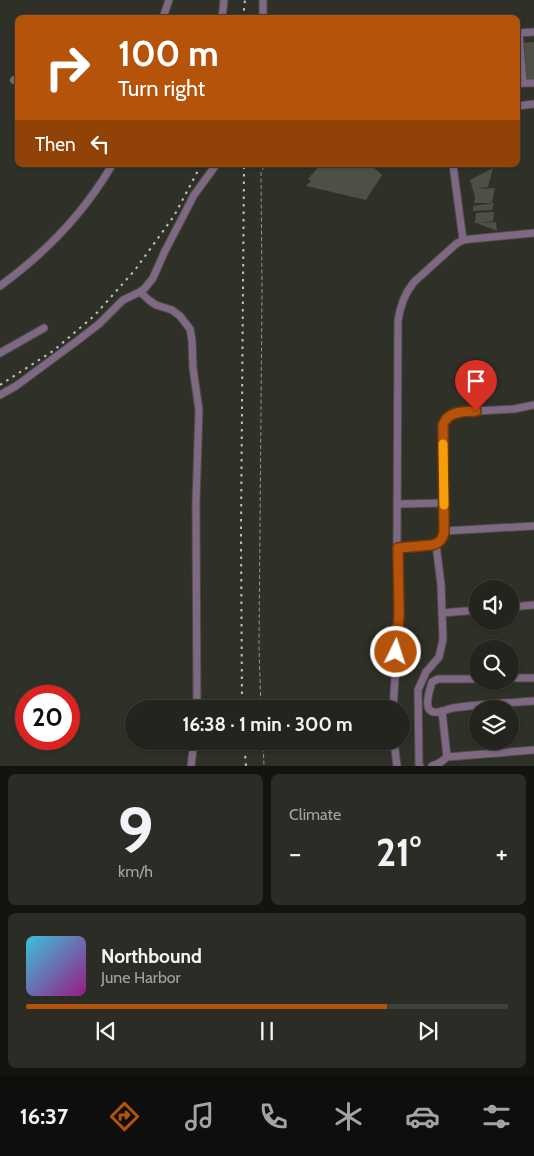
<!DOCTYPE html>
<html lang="en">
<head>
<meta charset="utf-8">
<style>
	:root { --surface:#23241d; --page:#2b2c26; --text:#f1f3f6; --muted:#a3a4a4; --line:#40413b; --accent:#b45309 }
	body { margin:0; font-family:Cabin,sans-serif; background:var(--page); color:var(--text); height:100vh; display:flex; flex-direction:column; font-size:19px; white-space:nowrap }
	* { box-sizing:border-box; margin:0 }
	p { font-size:16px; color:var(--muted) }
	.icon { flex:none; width:28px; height:28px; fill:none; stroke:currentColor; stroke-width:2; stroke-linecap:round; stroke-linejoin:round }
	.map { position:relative; height:766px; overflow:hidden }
	.sheet { display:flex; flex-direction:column; gap:8px; padding:8px; background:#131410; flex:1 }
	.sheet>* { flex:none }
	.top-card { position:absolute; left:15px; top:15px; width:505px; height:152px; border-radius:8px; box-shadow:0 1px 4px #0004,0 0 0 1px var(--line); background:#b45309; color:#fff; overflow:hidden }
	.fabs { position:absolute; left:469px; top:580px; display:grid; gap:10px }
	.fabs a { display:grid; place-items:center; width:50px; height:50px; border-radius:50%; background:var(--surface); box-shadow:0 1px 4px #0004,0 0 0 1px var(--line); font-size:25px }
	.speed { position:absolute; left:15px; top:685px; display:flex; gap:10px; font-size:25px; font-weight:700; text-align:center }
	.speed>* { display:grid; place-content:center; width:65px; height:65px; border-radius:50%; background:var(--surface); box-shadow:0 1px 4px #0004,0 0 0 1px var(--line); line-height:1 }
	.speed .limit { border:8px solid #d22; background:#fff; color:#111 }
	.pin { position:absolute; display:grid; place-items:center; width:42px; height:42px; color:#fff; margin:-51px -21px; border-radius:50% 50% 50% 0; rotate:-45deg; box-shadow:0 0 5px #0007 }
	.pin .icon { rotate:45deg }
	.me { position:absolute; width:55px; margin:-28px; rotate:4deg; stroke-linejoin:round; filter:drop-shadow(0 0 4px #0008) }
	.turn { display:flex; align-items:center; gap:18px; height:105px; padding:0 20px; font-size:22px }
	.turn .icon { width:65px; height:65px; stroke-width:2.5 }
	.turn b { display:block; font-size:35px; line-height:42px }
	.then { display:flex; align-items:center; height:48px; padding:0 20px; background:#0003; gap:10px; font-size:19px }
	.big { font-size:38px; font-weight:800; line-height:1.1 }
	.sheet .card { flex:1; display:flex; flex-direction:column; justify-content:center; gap:8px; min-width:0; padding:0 18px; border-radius:8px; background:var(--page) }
	.sheet .dial { align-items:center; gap:0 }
	.dial b { font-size:65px; line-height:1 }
	.song { display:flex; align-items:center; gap:15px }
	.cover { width:60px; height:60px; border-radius:8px; background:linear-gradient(135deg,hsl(190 70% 55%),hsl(310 70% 35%)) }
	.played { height:5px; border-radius:2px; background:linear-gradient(90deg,var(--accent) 75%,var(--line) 75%) }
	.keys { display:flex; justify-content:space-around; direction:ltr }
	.heat { display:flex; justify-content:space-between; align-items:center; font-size:28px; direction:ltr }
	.sheet .tiles { flex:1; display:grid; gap:8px; grid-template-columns:1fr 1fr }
	.card:last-child { grid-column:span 2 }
	.trip { position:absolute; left:125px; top:700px; width:285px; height:50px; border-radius:25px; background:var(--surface); box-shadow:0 1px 4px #0004,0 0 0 1px var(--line); font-weight:800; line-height:50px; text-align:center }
	.menu { display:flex; height:80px; justify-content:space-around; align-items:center; background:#0e0e0c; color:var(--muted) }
	.menu .icon { width:35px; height:35px }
	.menu .active { color:var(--accent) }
	.menu b { font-size:22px; color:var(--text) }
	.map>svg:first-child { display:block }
	.building { fill:#4e4f45 }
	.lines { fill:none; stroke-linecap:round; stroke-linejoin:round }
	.minor-casing { stroke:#4c4d45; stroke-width:9 }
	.path { stroke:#91928b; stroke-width:1; stroke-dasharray:4 2.5; stroke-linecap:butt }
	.minor { stroke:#7e6883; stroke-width:7 }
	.rail { stroke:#c3c4be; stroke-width:2; stroke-dasharray:2.5 5; stroke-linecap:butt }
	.route-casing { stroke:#753606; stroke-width:12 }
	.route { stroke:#b45309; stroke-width:9 }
	.slow { stroke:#f59e0b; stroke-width:9 }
</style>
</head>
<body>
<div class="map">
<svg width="534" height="766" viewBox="0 0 534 766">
	<rect width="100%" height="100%" fill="#2f3027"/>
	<g class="building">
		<path d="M534,42v37h-7l-3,-36z"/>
		<path d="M320,165h51l11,10 -16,25 -60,-14 5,-5 -3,-2z"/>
		<path d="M493,168l-5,19 -10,2 17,-1 -3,15h-18l1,-6 -5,-17z"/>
		<path d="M494,203l-2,7 -19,1v-5z"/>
		<path d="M494,212l-1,9 -13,2 16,-1 1,9 -20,-8h-2l1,-10z"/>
	</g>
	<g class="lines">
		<g class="minor-casing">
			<g id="minor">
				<path d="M263,0v18"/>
				<path d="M163,18l6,-18"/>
				<path d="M222,18l2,-18"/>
				<path d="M518,33l16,-1"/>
				<path d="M519,33l4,50"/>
				<path d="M14,80l4,2"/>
				<path d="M518,83h16"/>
				<path d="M518,106l16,-2"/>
				<path d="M453,165l10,75"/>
				<path d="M0,286c44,-32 84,-73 112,-121"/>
				<path d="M140,292l10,9 6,4 16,5 8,6 10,13 2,11 1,28 6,42 -3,92 1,207"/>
				<path d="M0,353l44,-25"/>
				<path d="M0,395l16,-9 61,-45 22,-17 24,-24 17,-8 5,-4 8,-10 11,-25 30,-58 22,-30"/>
				<path d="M398,504l45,-1"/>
				<path d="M444,531l90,-5"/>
				<path d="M397,548l35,-3 7,-3 4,-7 -1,-106c1,-9 6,-14 14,-17l58,-3 20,-4"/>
				<path d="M510,607l24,-2"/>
				<path d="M442,613l36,-3"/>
				<path d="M510,678h24"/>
				<path d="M478,679h-40l-6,3c-2,7 -8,25 -1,29 6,4 16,-2 22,-3 27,-4 54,-5 81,-7"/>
				<path d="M393,709l6,-94 -2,-67 1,-227c2,-15 6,-27 16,-39l42,-38 7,-4 8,-1 63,-6"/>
				<path d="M394,741l3,25"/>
				<path d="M447,757l87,-7"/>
				<path d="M191,766l3,-25"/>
				<path d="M420,766l-1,-1 -1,-75 8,-18 13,-15 4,-18 -2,-54 -5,-41"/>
				<path d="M432,766l9,-4 6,-5 -5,-46"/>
			</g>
		</g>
		<g class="path">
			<path d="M261,709l-2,-62 3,-356 -1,-119 4,-7"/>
			<path d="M263,741l1,25"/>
		</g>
		<use href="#minor" class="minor"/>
		<g class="rail">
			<path d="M243,18l2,-18"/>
			<path d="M0,385l53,-34 41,-35 41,-46 39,-54 27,-51"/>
			<path d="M242,709l-1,-179 3,-365"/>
			<path d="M244,741l2,25"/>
		</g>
	</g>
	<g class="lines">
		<g class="route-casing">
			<path id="route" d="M396,652l3,-37 -1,-67 34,-3c8,-2 11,-6 12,-14l-1,-106c5,-14 19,-13 33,-14"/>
		</g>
		<use href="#route" class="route"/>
		<path class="slow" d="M443,444l1,61"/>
	</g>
</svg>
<div class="fabs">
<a><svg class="icon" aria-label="sound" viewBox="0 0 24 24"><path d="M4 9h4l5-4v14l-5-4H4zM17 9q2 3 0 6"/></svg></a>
<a><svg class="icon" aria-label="search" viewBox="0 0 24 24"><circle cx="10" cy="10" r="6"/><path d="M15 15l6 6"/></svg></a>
<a><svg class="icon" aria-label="layers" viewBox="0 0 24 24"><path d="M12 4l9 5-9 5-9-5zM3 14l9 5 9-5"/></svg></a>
</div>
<div class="speed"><div class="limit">20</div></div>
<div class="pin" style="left:476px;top:411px;background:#d93025"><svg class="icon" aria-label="arrive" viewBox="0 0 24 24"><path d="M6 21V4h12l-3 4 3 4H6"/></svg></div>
<svg class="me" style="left:396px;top:652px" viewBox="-20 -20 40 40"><circle r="17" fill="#b45309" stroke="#fff" stroke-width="3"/><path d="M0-11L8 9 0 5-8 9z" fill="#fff"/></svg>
<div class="trip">16:38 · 1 min · 300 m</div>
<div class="top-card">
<div class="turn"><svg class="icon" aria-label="right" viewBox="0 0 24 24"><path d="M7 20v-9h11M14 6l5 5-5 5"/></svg><div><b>100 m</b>Turn right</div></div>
<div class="then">Then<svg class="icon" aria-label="left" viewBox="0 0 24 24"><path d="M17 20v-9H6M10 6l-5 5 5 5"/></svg></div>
</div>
</div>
<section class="sheet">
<div class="tiles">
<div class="card dial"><b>9</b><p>km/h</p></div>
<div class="card"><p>Climate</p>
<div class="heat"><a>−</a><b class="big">21°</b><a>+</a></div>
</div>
<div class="card">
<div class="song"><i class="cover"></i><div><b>Northbound</b><p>June Harbor</p></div></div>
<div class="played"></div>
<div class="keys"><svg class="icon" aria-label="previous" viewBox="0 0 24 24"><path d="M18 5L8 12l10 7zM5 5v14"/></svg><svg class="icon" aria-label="pause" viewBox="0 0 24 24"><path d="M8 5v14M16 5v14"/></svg><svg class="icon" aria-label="next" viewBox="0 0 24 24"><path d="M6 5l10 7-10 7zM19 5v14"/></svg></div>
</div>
</div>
</section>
<nav class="menu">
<b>16:37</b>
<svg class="icon active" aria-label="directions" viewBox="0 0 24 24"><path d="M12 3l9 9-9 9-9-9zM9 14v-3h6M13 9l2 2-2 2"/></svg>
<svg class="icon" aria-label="music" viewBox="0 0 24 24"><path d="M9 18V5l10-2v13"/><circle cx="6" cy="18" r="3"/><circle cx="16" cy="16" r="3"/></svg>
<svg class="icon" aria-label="phone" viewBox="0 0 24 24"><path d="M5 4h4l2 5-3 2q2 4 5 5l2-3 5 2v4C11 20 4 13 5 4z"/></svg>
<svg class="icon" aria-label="climate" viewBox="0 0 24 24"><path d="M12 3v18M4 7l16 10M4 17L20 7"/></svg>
<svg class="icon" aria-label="car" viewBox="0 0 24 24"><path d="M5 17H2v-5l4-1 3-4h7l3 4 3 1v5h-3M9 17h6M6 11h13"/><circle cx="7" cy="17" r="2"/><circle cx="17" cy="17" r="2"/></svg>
<svg class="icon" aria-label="filters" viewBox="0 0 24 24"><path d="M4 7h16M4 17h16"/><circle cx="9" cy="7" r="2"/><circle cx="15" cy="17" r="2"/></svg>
</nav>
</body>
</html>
